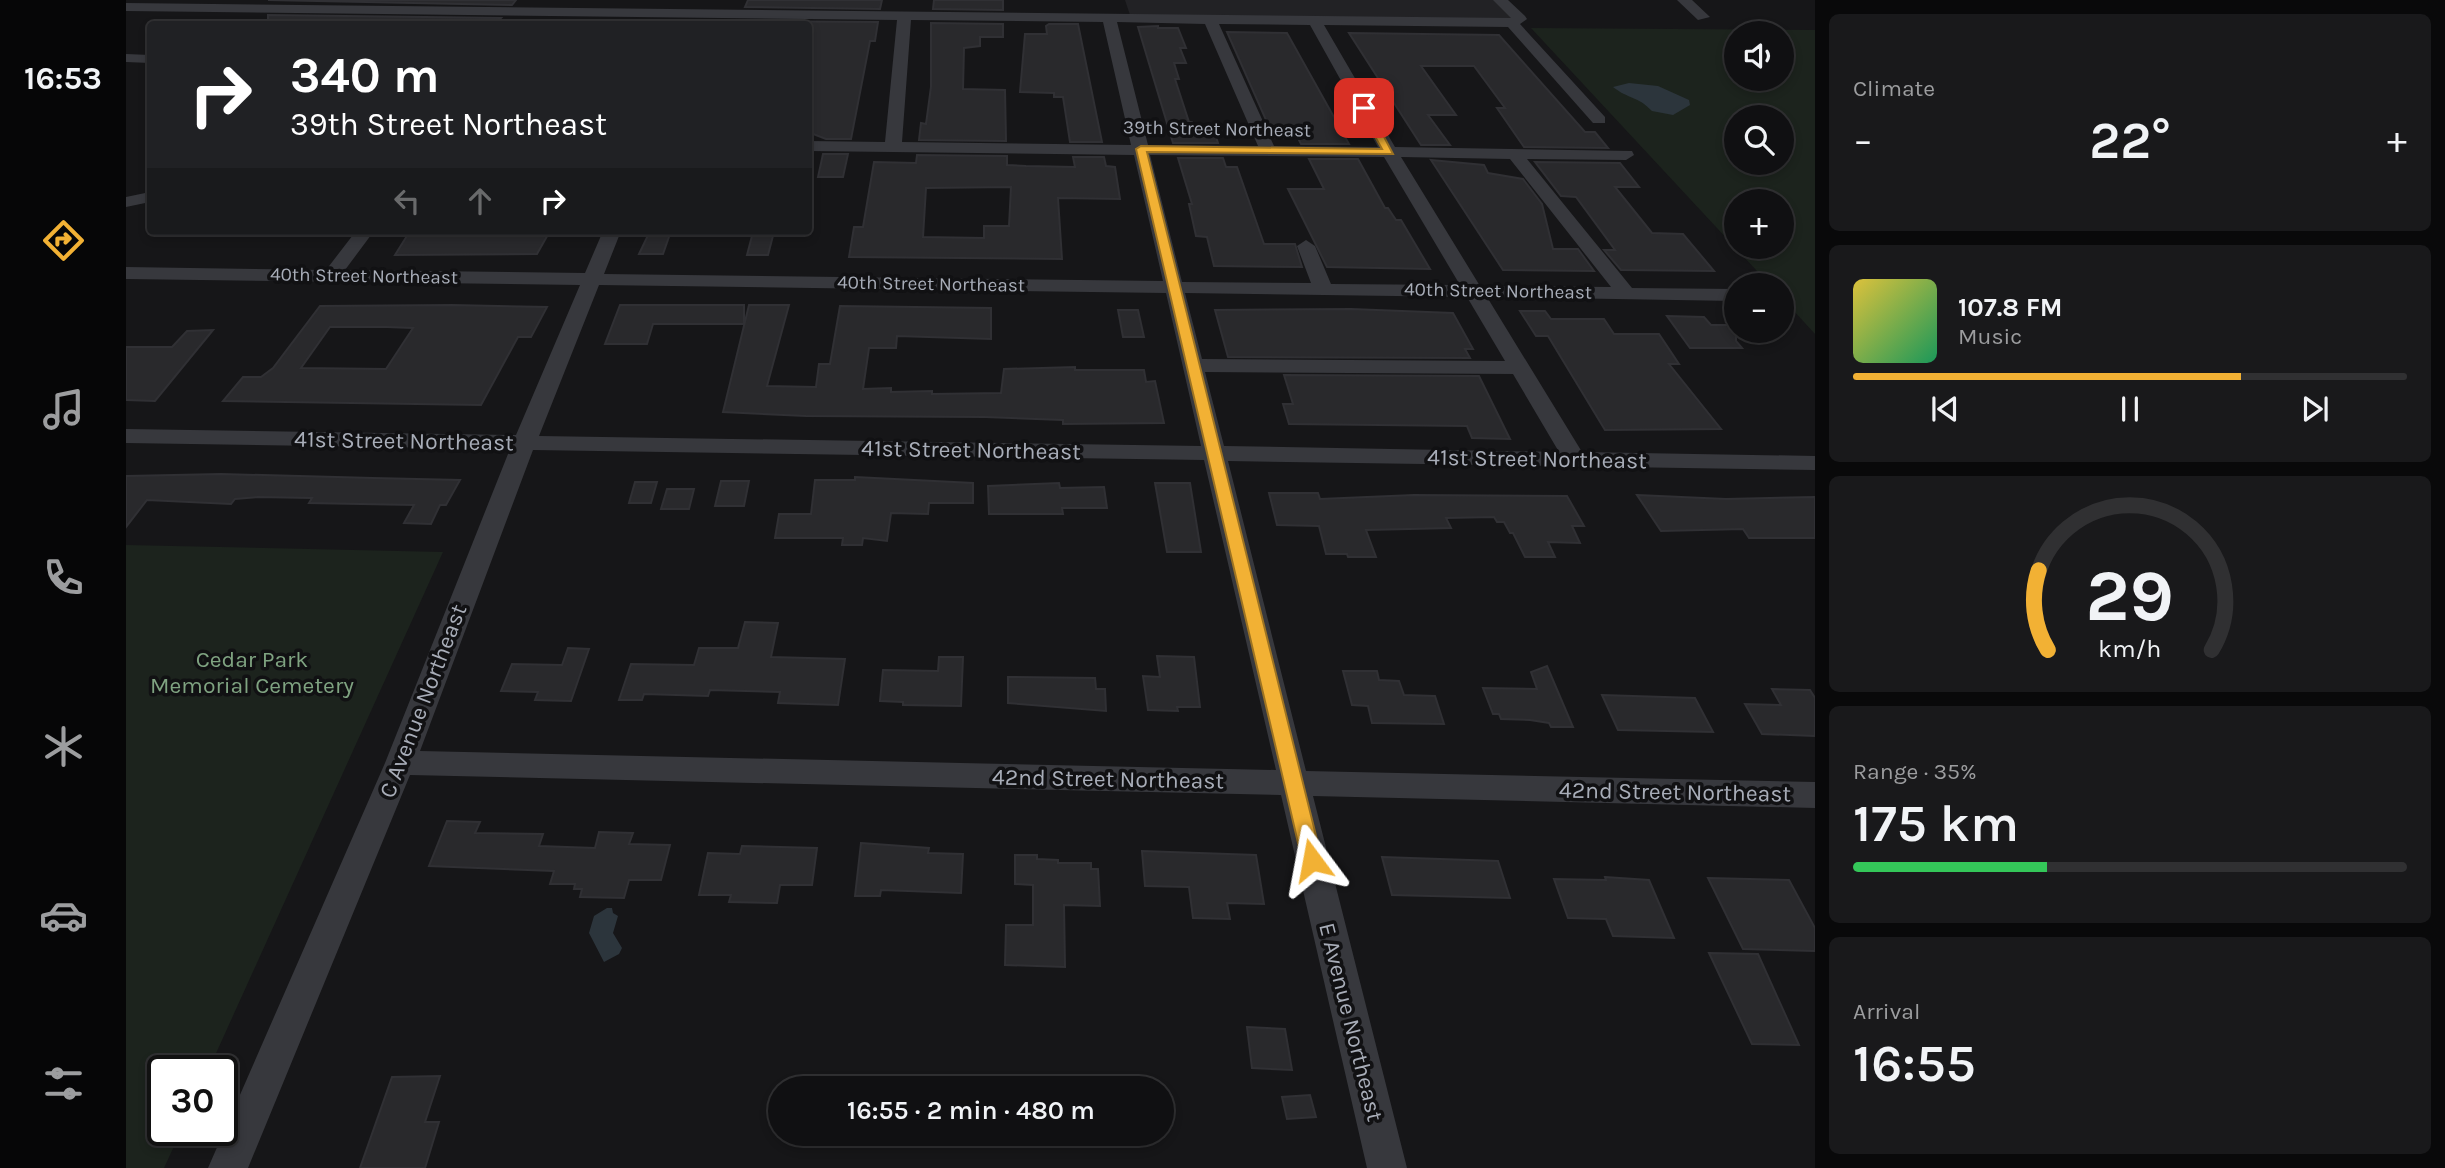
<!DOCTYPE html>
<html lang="en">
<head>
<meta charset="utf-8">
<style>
	:root { --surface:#101012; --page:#19191b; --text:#f1f3f6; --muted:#9c9d9f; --line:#303032; --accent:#f2b134 }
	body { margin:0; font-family:Karla,sans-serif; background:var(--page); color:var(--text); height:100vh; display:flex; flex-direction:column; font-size:26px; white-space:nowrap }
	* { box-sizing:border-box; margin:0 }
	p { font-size:23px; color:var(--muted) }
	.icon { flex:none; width:38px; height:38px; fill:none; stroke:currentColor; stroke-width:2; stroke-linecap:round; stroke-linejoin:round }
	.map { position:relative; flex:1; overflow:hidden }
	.panel { display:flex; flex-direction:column; gap:14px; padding:14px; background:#09090a; width:630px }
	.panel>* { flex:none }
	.banner { position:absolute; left:21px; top:21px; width:665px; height:214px; border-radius:7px; box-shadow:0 4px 10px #0003,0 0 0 2px var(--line); background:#202124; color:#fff; overflow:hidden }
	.controls { position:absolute; left:1598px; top:21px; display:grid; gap:14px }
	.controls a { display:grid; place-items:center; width:70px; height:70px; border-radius:50%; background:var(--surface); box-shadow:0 4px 10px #0003,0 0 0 2px var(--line); font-size:35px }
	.speed { position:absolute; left:21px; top:1055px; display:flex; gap:14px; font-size:35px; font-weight:700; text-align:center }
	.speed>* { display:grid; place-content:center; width:91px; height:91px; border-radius:50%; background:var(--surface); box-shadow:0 4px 10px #0003,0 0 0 2px var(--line); line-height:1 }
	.speed .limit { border:4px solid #111; border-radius:10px; background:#fff; color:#111 }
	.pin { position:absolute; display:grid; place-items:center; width:60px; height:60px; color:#fff; margin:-30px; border-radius:14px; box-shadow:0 4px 10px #0006 }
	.me { position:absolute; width:77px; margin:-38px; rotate:347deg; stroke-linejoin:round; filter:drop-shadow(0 0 5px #0008) }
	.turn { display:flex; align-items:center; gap:24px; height:147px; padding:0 28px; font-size:32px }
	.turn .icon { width:91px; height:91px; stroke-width:2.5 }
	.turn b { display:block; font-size:49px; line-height:60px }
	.lanes { display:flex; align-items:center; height:66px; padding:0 28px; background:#0003; justify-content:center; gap:35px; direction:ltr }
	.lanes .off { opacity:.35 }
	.big { font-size:52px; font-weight:600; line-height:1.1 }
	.panel .widget { flex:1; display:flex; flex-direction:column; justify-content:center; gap:10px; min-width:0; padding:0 24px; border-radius:10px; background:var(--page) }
	.panel .dial { align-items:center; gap:0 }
	.dial svg { height:182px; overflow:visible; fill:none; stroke:var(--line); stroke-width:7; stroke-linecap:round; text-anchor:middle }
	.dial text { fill:var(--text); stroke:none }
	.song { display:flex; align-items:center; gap:21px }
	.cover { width:84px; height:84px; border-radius:10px; background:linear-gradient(135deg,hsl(50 70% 55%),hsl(150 70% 35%)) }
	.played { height:7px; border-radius:4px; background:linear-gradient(90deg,var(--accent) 70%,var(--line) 70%) }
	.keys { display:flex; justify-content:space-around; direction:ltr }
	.heat { display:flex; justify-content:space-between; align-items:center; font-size:38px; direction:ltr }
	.charge { height:10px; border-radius:5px; background:linear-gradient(90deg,#34c759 35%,var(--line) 0) }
	.trip { position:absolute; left:642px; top:1076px; width:406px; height:70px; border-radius:35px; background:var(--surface); box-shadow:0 4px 10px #0003,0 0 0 2px var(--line); font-weight:600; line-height:70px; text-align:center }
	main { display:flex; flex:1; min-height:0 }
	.menu { display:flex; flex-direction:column; width:126px; justify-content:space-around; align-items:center; background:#060607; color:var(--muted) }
	.menu .icon { width:49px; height:49px }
	.menu .on { color:var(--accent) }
	.menu b { font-size:32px; color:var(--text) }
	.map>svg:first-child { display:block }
	.built { fill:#222225 }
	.green { fill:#1c231d; fill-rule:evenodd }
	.water { fill:#2c353c }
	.building { fill:#29292c; stroke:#303034; stroke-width:2; fill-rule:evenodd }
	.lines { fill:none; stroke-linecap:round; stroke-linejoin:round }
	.minor { fill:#37383d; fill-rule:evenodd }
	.route { fill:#f2b134; stroke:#9d7322; stroke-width:2 }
	.labels { text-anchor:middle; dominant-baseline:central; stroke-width:7; stroke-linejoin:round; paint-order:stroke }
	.far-street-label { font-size:19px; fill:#a8adb8; stroke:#111113 }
	.street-label { font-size:23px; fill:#a8adb8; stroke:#111113 }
	.park-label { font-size:23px; fill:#7fa381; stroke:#111113 }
</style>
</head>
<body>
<main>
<nav class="menu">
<b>16:53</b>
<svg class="icon on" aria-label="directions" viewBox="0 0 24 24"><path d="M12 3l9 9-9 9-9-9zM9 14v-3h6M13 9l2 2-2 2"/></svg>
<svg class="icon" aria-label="music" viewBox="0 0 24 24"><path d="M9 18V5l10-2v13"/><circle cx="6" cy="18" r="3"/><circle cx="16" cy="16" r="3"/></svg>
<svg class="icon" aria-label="phone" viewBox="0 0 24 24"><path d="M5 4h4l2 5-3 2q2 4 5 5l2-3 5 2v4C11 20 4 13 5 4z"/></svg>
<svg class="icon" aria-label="climate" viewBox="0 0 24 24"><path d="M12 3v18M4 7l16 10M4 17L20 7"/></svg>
<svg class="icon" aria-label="car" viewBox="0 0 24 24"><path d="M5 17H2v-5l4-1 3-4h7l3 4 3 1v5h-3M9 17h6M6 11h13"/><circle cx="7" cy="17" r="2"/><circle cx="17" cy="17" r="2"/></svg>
<svg class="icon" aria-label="filters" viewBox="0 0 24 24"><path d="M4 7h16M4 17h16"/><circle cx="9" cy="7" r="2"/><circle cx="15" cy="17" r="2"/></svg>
</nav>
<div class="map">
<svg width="1689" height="1168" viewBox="0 0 1689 1168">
	<rect width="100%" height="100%" fill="#161618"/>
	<path class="built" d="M999,0h375l20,19 -389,-1z"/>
	<g class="green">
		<path d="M1405,28l284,2v304l-33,-36v-13h-12zM1610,33h46v46h-46zM1610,117h46v46h-46zM1610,201h46v46h-46z"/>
		<path d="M0,545l317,7 -235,519h-45v59l18,1 -17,37h-38z"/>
	</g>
	<g class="water">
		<path d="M1503,83l29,3 31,14 1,5 -17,10 -21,-4c-14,-15 -24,-12 -39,-24z"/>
		<path d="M481,908h5l1,5 5,3 -5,17 9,15 -3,6 -15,8 -15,-29 5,-17z"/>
	</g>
	<g class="building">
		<path d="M142,0h248l-4,5z"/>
		<path d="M622,0h134l-2,9 -135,-2z"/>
		<path d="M808,0h69v10l-70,-1z"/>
		<path d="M142,15l233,3 -6,6h-227z"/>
		<path d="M613,21l139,1 -3,19h-5l-19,98h-25l-18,-7v-108h-70z"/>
		<path d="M805,23l72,1v13h-23v9l-16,2 -1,41 42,1 1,51 -87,-1 2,-17 5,1 5,-37z"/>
		<path d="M923,24h29l24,118h-32l-7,-45h-9v-4l-34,-1 5,-58h22l-1,-8z"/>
		<path d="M1032,26v2h20l8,20h-6l6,15h-12l5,16h-4l14,43h3l3,9h19l4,12h-45l-35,-116z"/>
		<path d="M1101,32l60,1 62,111h-48l-3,-6h-24z"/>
		<path d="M1223,33l150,2 86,97h10l13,16 -84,-1 -27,-39h8l-31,-42h-53l35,49h-28l22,30h-29z"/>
		<path d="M697,154h25l-5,23h-25z"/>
		<path d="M791,155l90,1v9l19,1 49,1 -2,-10h31l2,9 9,1 5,32 -62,-1 4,61 -213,-2 5,-30h9l11,-65 42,1zM885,187l-2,39h-25v12l-61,-1 3,-49z"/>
		<path d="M1052,158h45l3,9h11l27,77h31l7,23 -88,-1 -7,-29 -11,-1 -7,-32h3z"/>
		<path d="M1183,159h49l27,49h3l8,12h5l29,49 -103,-2 -39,-78h36z"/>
		<path d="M1305,160l53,5 4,8 35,6 19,25 11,45h25l16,22 -91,-1z"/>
		<path d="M1409,162l85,1 19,24h-24l37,46 31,1 31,37 -93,-1 -17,-20h11l-39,-53 -15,-1z"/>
		<path d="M284,231h140l-13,23 -142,1z"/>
		<path d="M524,231h21l-8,23h-24z"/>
		<path d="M627,232h21l-6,23h-21z"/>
		<path d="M326,305l95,2 -16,30h-13l-37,68 -258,-4 20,-24h18l12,-9 47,-62zM204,327h57l26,1 -27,41 -85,-1z"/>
		<path d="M494,305h124v19h-91l-6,20h-42z"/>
		<path d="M623,305h40l-22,81 49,1 3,-23h11l10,-58 151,2v31l-94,-3 -1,12h-27l-6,41 28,-1v4l41,-1v3l69,-1 3,-24 71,-2v3h69l2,12 9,-1 9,42 -101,1v-4l-78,-3 -179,-1 -83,-4z"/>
		<path d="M1225,309l102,4 20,36h-8l5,9 -242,-1 -13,-47z"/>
		<path d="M992,310h20l6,27h-21z"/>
		<path d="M1394,311h25l6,8h53l10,15h45l20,30h-10l52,65 -116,1 -57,-94h-12z"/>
		<path d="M1541,316l37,1 7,8h25v16l6,7h-52z"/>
		<path d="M87,330l-58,71 -29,-1v-53h46l15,-16z"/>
		<path d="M1158,375l195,1 31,63 -38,-1 -5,-12 -178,-2 -6,-20h10z"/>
		<path d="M95,474l152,4 87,2 -14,25h-6l-9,19 -27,-1 10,-18 -105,-2 3,-5 -54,-1 -23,2 -4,5 -84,-4 -21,27v-51z"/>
		<path d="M729,477l118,6v20h-44l-1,11 -37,-1 -4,28 -24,-3 -1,7h-20l1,-7h-68l4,-24h32l4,-34h40z"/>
		<path d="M595,481h28l-5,25h-29z"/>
		<path d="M509,482h22l-6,21h-22z"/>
		<path d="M933,483l1,5 44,-1 3,21h-45l1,6h-74l-1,-28z"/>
		<path d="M1029,483h35l11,69h-34z"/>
		<path d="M541,489h27l-5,20h-28z"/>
		<path d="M1143,493h49l2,6 94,-4 153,1 17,30h-12l8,17 -32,-1 7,15h-30l-12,-24h-3l-6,-11h-7l-3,-5 -48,1 5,10 -85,2 10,27h-28l-1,-3h-21l-7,-28 -42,-1z"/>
		<path d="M1511,495l89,4 89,-2v41h-66l-6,-9 -82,2z"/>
		<path d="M619,622l33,1 -7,34 74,2 -7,46 -60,-2 2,-11 -70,-2 -2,6 -64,-2 -2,6h-23l12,-36 63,1 5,-17h39z"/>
		<path d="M442,648l21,1 -18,52 -36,-1 3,-8 -37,-1 11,-27 50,1z"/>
		<path d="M1031,656l37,1 6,50h-23l1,4 -30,-1 -5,-34 17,1z"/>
		<path d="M813,657h24l-2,49 -58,-1v-3l-23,-1 3,-31 55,1z"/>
		<path d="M1421,666l26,61h-22l-2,-4 -19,-3 -29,-1 -2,-5h-6l-10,-26 54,1 -6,-17z"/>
		<path d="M1217,671h34l2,9 20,1 5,14 31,1 9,28 -72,-1 -4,-17 -16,-1z"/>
		<path d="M882,677l87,1 1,11h9l1,22 -98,-8z"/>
		<path d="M1646,689l38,1 5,8v38l-53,-2 -17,-30 36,1z"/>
		<path d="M1476,695l93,3 18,34 -95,-2z"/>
		<path d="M321,821l33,1 -5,11 68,1 -4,12 56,2 4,-16 34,1 -4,11 41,1 -9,35h-32l-5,18 -44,-1 2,-8h-8l1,-5h-25l4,-13 -125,-5z"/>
		<path d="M735,843l68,5 -1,5 35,1 -2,39 -80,-3 -1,6h-25z"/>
		<path d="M616,846l75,2 -5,37h-32l-3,18 -48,-1 2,-7h-32l9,-42 32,1z"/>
		<path d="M1016,851l114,4 8,49 -37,-1 3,16 -37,-1 -4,-31 -44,-1z"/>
		<path d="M889,855h22v4l21,1v3h33v6h7l2,37 -36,-1 1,62 -60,-2 1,-40h27v-40l-18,-1z"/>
		<path d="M1256,857l116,4 12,37 -118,-3z"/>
		<path d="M1479,877l44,3 25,58 -61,-2 -7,-17 -38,-1 -14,-39 52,1z"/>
		<path d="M1582,878l81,2 26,48v23l-72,-2z"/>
		<path d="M1583,953l49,1 41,91 -47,-1z"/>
		<path d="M1121,1027l38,2 7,41 -40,-2z"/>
		<path d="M314,1076l-15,46h14l-14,46h-65l32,-91z"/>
		<path d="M1184,1095l6,22 -29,2 -5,-22z"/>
	</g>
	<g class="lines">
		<g class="minor">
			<path d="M1367,0h15l17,16 2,3 -7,5 85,93v6h-12l-85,-96 -184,-2 71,122 237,4 2,4 -8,5 -99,-1 105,129 104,1v12l-249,-4 95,155 233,4v14l-587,-9 78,310 509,11v26l-502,-12 94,372h-40l-86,-373 -871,-20 -162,393h-40l177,-405 125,-314 -384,-6v-14l390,6 64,-150 -454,-6v-12l200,3 30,-39h18l-29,39 240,3 18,-42h18l-17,43 559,7 -29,-126 -326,-4v-10l77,1 12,-122 -771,-9v-8l1385,15zM785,20l192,2 28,123 -229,-3zM991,22l88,2 53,122 -110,-1zM1093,24l91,1 68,122 -104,-1zM1024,155l234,2 76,128 -129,-1 -16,-38 -9,-6 -9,6 14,37 -129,-1zM1275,157l109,2 101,128 -131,-1zM473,285l567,8 35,153 -662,-10zM1059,293l282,4 38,64 -303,-2zM1079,372l308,2 46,78 -335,-6zM407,450l671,10 72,310 -856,-19z"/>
			<path d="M1551,0h15l18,17 -12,3z"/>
			<path d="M0,54l24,1v8l-24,-1z"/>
			<path d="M24,192v10l-24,5v-10z"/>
		</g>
	</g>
	<path class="route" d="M1238,105l5,3 24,46 -246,-2 175,708 -3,6 -7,3 -7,-3 -3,-6 -166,-711 5,-3 241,3 -23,-41z"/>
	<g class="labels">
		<g class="far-street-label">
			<text transform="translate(1091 129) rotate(1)">39th Street Northeast</text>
			<text transform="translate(238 276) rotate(1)">40th Street Northeast</text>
			<text transform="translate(805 284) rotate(1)">40th Street Northeast</text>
			<text transform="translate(1372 291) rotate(1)">40th Street Northeast</text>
		</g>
		<g class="street-label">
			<text transform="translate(278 441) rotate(1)">41st Street Northeast</text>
			<text transform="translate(845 450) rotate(1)">41st Street Northeast</text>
			<text transform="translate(1411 459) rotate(1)">41st Street Northeast</text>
			<text transform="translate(297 701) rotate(-69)">C Avenue Northeast</text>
			<text transform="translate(982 779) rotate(1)">42nd Street Northeast</text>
			<text transform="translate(1549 792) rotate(1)">42nd Street Northeast</text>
			<text transform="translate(1225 1022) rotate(76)">E Avenue Northeast</text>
		</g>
		<g class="park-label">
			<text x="126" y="659">Cedar Park<tspan x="126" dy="26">Memorial Cemetery</tspan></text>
		</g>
	</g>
</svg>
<div class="controls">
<a><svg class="icon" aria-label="sound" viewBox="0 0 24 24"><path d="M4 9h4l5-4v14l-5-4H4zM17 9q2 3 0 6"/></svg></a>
<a><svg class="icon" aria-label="search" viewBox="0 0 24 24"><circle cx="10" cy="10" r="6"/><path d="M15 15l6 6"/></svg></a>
<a>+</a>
<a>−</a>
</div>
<div class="speed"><div class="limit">30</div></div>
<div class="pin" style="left:1238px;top:108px;background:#d93025"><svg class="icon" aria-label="arrive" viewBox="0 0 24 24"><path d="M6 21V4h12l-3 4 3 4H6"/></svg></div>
<svg class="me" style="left:1186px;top:860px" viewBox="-20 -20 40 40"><path d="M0-17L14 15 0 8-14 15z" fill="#f2b134" stroke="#fff" stroke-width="4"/></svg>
<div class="trip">16:55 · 2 min · 480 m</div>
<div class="banner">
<div class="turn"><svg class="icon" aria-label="right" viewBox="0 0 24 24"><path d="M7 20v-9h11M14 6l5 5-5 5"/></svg><div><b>340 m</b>39th Street Northeast</div></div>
<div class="lanes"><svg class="icon off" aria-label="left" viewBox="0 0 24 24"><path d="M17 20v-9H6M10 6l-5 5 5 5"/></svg><svg class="icon off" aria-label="ahead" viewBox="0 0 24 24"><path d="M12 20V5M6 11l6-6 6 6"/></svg><svg class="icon" aria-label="right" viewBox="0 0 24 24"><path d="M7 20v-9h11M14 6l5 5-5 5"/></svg></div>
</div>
</div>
<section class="panel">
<div class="widget"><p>Climate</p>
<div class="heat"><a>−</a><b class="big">22°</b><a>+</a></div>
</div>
<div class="widget">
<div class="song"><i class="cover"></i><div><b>107.8 FM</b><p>Music</p></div></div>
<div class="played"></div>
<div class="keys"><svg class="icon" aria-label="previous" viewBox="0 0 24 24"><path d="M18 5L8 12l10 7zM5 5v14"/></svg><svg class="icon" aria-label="pause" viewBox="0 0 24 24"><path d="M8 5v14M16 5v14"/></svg><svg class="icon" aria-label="next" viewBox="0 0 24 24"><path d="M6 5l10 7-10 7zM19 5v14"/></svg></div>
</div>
<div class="widget dial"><svg viewBox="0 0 100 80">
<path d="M14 69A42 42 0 1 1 86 69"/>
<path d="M14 69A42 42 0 0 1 10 34" stroke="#f2b134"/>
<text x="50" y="56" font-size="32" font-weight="700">29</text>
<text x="50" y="72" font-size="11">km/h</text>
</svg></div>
<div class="widget"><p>Range · 35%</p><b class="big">175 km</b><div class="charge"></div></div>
<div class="widget"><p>Arrival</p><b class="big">16:55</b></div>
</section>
</main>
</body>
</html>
